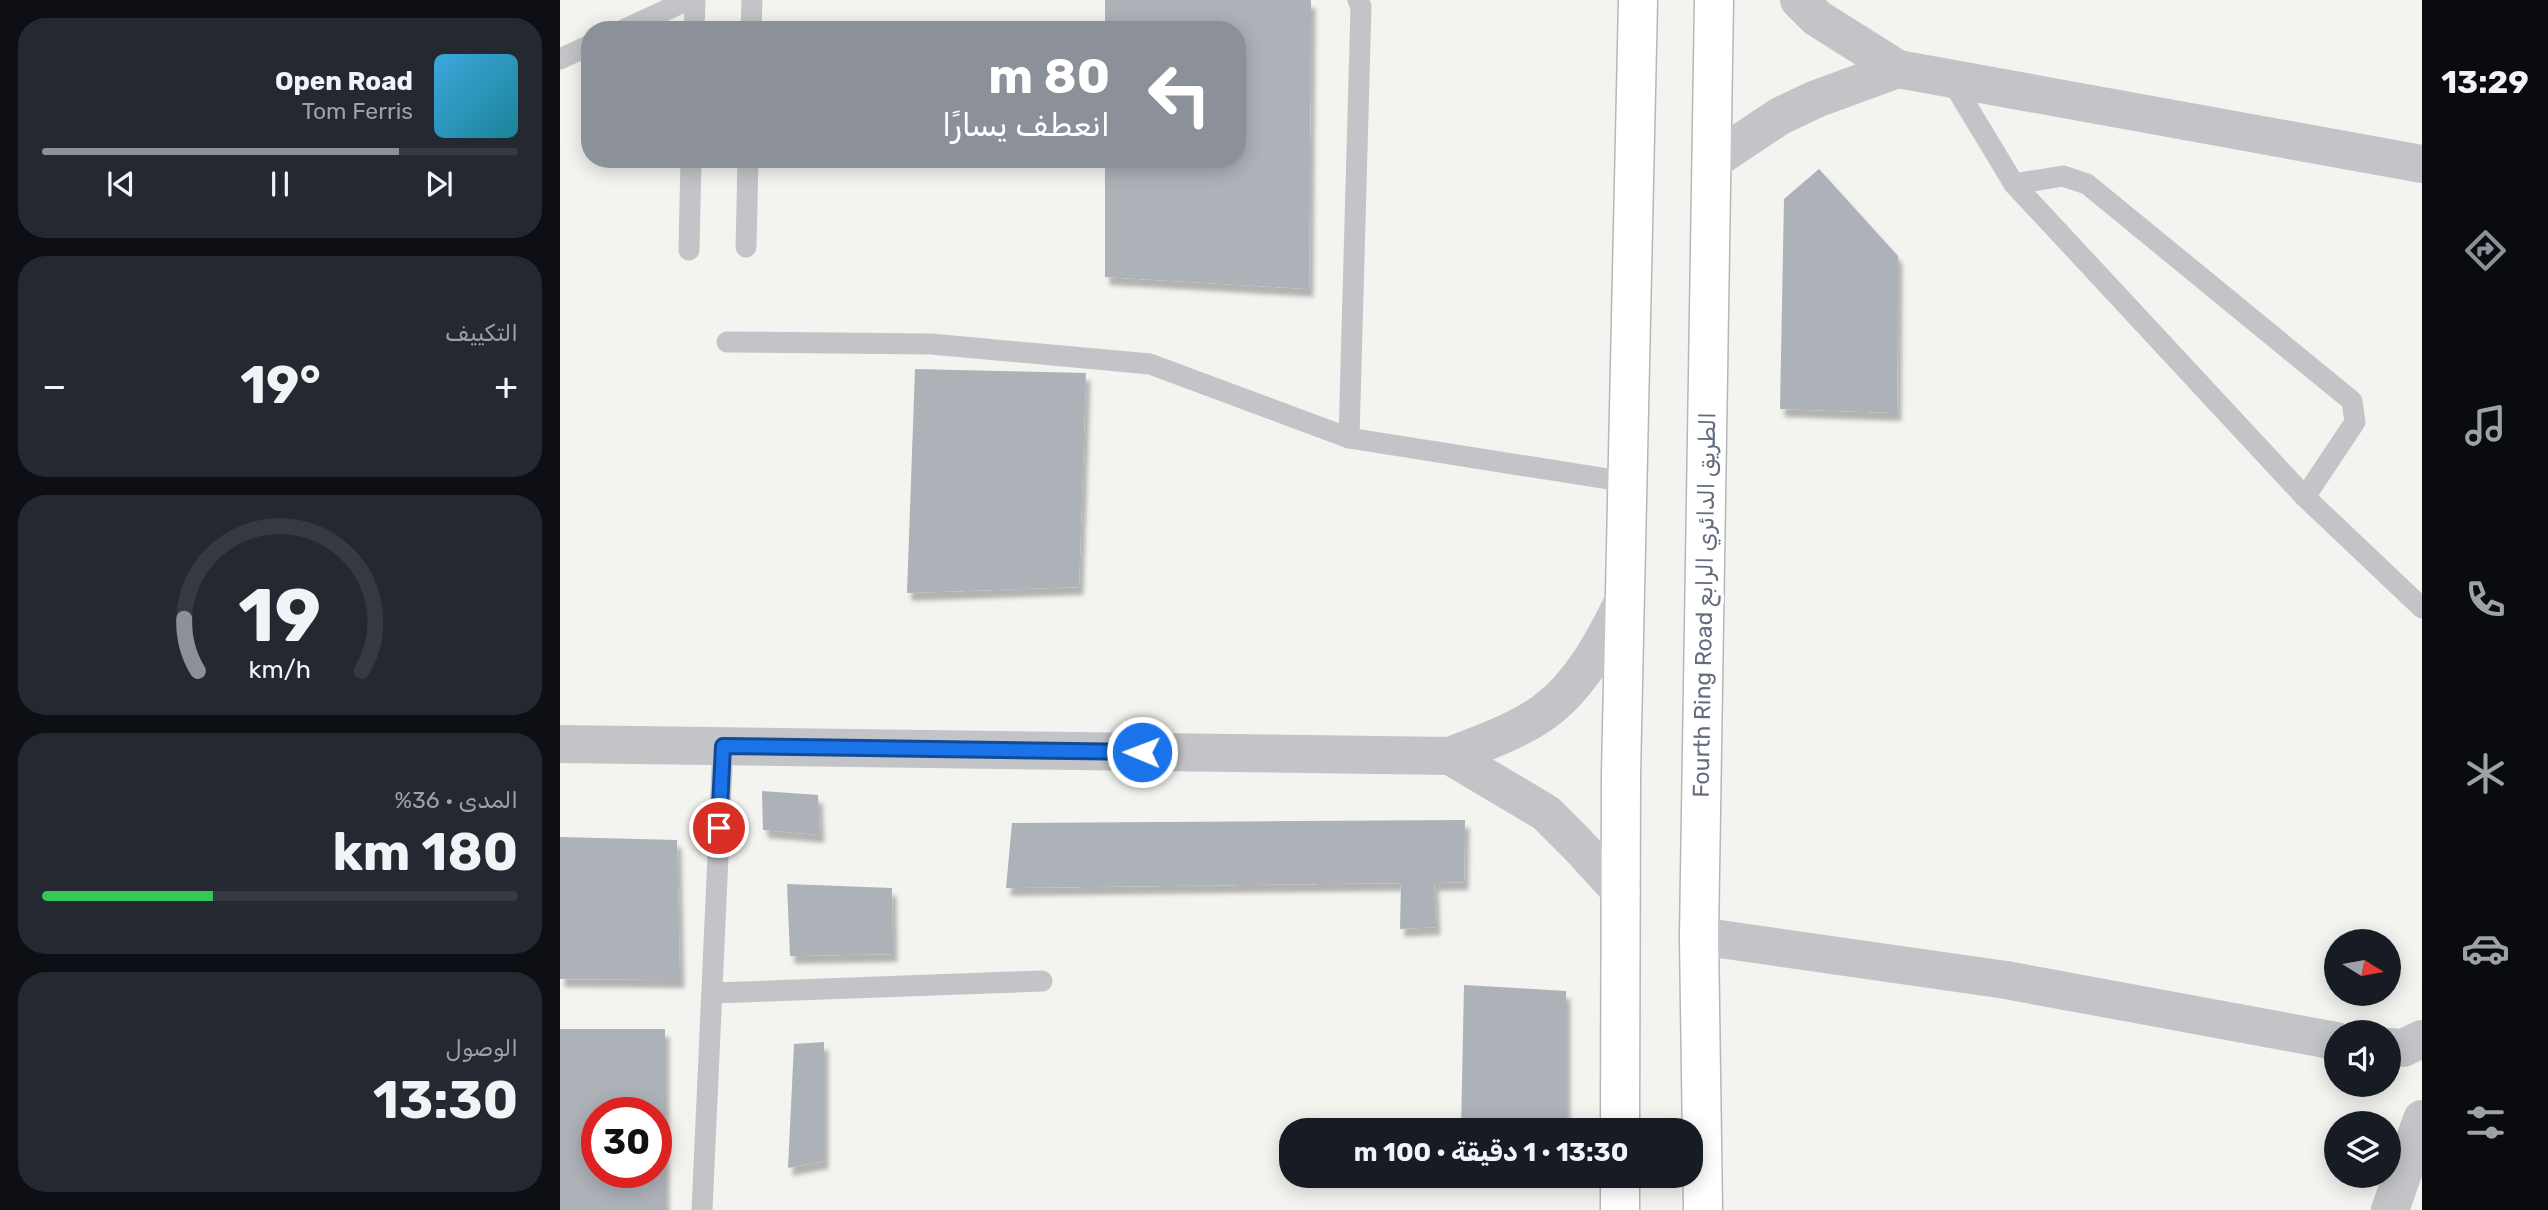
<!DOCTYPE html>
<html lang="ar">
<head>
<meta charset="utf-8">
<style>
	:root { --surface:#171b24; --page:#242831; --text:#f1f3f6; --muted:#9ea1a6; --line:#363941; --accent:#8c9099 }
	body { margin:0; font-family:Rubik,"Noto Naskh Arabic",sans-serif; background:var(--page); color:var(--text); direction:rtl; height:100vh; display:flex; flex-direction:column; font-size:26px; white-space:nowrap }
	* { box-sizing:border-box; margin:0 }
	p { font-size:23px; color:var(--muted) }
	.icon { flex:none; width:38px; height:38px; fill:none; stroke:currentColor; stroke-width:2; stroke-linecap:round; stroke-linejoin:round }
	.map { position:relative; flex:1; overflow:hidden; direction:ltr }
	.details { display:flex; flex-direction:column; gap:18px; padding:18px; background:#0d0f14; width:560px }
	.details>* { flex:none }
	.hud { position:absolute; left:21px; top:21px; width:665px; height:147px; border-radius:28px; box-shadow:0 4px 18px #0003; direction:rtl; background:#8c9099; color:#fff; overflow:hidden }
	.needle { width:46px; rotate:101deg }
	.fabs { position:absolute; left:1764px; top:929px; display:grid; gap:14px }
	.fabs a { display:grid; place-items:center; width:77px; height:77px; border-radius:50%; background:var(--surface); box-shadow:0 4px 18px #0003; font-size:35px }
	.speed { position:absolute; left:21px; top:1097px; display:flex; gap:14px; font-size:35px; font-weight:700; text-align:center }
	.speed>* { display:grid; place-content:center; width:91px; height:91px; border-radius:50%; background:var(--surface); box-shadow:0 4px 18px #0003; line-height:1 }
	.speed .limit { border:10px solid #d22; background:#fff; color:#111 }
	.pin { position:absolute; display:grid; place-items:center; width:60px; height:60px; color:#fff; margin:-30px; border:4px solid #fff; border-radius:50%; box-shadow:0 2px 7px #0007 }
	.me { position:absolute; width:77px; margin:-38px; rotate:271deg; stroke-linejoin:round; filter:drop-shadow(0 0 5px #0008) }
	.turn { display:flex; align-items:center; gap:24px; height:147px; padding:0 21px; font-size:32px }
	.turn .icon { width:91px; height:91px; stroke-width:2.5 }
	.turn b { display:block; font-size:49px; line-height:60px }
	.big { font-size:52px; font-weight:700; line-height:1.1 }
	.details .card { flex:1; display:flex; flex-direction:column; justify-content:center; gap:10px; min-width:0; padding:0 24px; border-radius:28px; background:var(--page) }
	.details .dial { align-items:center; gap:0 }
	.dial svg { height:182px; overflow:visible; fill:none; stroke:var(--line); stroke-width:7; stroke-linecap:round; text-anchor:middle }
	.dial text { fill:var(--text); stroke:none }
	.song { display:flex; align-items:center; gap:21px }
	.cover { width:84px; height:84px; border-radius:10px; background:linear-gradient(135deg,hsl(200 70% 55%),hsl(190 70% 35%)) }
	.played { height:7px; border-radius:4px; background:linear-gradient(90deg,var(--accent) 75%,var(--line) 75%) }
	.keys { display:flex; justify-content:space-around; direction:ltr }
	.heat { display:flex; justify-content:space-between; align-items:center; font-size:38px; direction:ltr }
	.charge { height:10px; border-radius:5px; background:linear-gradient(90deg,#34c759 36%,var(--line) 0) }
	.trip { position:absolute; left:719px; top:1118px; width:424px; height:70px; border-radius:28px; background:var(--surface); box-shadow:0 4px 18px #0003; font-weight:700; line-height:70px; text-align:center; direction:rtl }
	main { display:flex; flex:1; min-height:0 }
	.menu { display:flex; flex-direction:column; width:126px; justify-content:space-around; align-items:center; background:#090b0e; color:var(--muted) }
	.menu .icon { width:49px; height:49px }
	.menu .on { color:var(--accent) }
	.menu b { font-size:32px; color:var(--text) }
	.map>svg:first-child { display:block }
	.building { fill:#adb1b8; fill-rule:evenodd; filter:url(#shadow) }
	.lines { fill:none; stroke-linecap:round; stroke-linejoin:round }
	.primary-casing { stroke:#b5b7bb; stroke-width:41 }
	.service { stroke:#c2c4c8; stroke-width:21 }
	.minor { stroke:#c2c4c8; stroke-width:38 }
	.primary { stroke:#fff; stroke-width:38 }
	.route-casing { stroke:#114b97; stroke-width:18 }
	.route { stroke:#1a73e8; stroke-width:12 }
	.labels { text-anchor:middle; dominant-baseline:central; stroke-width:7; stroke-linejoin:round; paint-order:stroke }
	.street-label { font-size:23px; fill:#646d80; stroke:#fff }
</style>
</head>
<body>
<main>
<nav class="menu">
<b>13:29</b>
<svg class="icon on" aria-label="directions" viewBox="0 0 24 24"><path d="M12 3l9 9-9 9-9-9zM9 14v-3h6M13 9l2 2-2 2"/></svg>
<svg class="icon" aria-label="music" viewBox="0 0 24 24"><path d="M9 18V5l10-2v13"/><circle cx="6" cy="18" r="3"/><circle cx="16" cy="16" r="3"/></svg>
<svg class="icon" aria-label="phone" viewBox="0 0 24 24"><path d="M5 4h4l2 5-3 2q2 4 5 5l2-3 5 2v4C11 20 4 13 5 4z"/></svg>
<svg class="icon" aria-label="climate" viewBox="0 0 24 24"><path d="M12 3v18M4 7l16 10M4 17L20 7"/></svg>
<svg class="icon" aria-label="car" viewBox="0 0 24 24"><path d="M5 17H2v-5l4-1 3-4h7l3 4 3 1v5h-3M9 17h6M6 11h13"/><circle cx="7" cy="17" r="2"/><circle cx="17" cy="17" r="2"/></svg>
<svg class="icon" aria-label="filters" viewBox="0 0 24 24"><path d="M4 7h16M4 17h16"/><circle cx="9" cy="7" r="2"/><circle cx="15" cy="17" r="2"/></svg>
</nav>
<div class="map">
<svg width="1862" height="1210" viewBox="0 0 1862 1210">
	<defs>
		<filter id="shadow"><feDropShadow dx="4.5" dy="8" stdDeviation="2" flood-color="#0004"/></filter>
	</defs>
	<rect width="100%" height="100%" fill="#f3f4f0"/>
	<g class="building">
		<path d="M545,0h206l-2,289 -204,-12v-118h132v-129h-132z"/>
		<path d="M1259,169l79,87 -1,157 -117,-4 4,-210z"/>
		<path d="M355,369l171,4 -7,214 -172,6z"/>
		<path d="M202,791l56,4 2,40 -57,-5z"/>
		<path d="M905,820l-1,62 -30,1 2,44 -36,2 1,-46 -395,5 6,-65z"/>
		<path d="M0,837l117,3 3,140 -120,-1z"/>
		<path d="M227,884l105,4 1,66 -103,2z"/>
		<path d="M904,985l102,6v139h-105z"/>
		<path d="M0,1029h105v181h-105zM37,1113h59v59h-59z"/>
		<path d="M264,1042v119l-36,7 6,-124z"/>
	</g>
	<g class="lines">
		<g class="primary-casing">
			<g id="primary">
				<path d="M1060,1130l1,-356 17,-774"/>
				<path d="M1060,1210v-34"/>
				<path d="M1143,1210l-4,-274 15,-936"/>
			</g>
		</g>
		<g class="service">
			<path d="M63,30l65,-30"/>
			<path d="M134,30l1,-30"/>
			<path d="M191,30l1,-30"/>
			<path d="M0,59l30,-14"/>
			<path d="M1390,78l64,106 291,313 117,111"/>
			<path d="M1454,184l49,-8 24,8 265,217 3,21 -50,75"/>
			<path d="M186,247l2,-88"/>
			<path d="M129,250l2,-91"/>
			<path d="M167,342l204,2 219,20 199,74 278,44"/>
			<path d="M789,438l12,-431 -3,-7"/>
			<path d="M153,993l329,-12"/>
			<path d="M142,1210l21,-464"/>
		</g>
		<g class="minor">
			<path d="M1239,0l18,18 81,51 524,95"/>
			<path d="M1151,162l69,-46 36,-17 82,-30"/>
			<path d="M0,744l890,12c32,-13 66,-24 94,-44 38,-28 61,-73 81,-114"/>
			<path d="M890,756l96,57 31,31 44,48"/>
			<path d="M1139,936l307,44 330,61"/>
			<path d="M1829,1047l14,1 19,-9"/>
			<path d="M1830,1210l32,-91"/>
		</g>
		<use href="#primary" class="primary"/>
	</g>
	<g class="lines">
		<g class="route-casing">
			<path id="route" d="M159,828l4,-82 419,6"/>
		</g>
		<use href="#route" class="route"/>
	</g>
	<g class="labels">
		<g class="street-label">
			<text transform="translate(1144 605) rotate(-89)">Fourth Ring Road الطريق الدائري الرابع</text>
		</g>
	</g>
</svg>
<div class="fabs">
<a><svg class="needle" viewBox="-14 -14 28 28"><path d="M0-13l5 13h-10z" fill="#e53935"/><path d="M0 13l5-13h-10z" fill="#9ea1a6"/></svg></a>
<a><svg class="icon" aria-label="sound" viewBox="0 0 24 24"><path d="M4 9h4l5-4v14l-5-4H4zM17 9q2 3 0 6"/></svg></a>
<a><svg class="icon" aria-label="layers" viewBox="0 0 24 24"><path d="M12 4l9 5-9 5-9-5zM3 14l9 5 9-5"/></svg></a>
</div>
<div class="speed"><div class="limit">30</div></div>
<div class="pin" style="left:159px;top:828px;background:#d93025"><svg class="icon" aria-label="arrive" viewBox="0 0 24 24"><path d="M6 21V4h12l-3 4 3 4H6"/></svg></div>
<svg class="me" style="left:582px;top:752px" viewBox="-20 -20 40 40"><circle r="17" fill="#1a73e8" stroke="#fff" stroke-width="3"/><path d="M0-11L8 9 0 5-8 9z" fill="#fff"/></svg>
<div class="trip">13:30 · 1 دقيقة · 100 m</div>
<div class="hud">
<div class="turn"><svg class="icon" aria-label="left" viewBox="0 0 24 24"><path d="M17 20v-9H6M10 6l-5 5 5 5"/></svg><div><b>80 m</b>انعطف يسارًا</div></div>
</div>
</div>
<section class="details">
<div class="card">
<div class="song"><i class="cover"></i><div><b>Open Road</b><p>Tom Ferris</p></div></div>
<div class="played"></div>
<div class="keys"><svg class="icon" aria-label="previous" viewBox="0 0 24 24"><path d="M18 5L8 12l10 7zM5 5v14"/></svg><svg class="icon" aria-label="pause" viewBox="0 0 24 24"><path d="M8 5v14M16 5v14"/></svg><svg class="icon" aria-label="next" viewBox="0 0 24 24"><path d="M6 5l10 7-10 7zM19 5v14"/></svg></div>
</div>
<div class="card"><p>التكييف</p>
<div class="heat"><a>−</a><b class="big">19°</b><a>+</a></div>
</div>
<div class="card dial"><svg viewBox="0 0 100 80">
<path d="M14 69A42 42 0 1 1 86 69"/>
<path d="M14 69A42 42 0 0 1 8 46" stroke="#8c9099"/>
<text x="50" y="56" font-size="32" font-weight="700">19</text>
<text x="50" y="72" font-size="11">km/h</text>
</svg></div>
<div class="card"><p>المدى · 36%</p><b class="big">180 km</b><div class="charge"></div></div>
<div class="card"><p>الوصول</p><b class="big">13:30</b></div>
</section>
</main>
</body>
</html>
